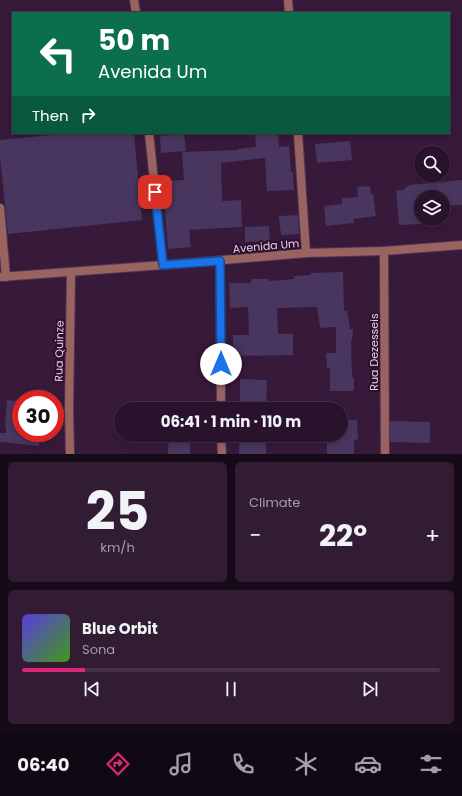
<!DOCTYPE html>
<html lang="en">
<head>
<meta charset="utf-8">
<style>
	:root { --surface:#29132c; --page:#311c34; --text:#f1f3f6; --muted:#a59ea9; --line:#453248; --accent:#db2777 }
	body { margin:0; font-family:Poppins,sans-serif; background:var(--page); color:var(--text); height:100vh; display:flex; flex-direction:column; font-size:15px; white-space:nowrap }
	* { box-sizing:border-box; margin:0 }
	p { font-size:13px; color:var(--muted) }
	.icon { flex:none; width:22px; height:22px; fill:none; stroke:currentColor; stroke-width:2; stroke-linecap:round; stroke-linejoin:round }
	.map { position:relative; height:454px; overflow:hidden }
	.side { display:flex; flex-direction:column; gap:8px; padding:8px; background:#170a18; flex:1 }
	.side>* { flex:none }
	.guide { position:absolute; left:12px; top:12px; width:438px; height:122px; border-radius:0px; box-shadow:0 2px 6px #0003,0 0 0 1px var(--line); background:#0b6e4f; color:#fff; overflow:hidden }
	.controls { position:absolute; left:414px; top:146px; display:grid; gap:8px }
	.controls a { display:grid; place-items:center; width:36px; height:36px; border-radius:50%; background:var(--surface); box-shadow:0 2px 6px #0003,0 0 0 1px var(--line); font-size:20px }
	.speed { position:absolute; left:12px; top:390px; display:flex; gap:8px; font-size:20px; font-weight:700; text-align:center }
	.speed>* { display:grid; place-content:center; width:52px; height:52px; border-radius:50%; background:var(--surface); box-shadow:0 2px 6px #0003,0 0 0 1px var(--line); line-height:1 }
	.speed .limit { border:6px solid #d22; background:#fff; color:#111 }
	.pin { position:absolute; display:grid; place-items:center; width:34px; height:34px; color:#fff; margin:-17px; border-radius:8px; box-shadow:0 2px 6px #0006 }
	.me { position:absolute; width:44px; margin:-22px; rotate:0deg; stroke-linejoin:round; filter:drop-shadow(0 0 3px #0008) }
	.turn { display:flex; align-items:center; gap:14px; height:84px; padding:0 20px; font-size:18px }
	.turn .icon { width:52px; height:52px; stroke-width:2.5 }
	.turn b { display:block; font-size:28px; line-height:34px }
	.then { display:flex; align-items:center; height:38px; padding:0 20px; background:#0003; gap:8px; font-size:15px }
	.big { font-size:30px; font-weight:700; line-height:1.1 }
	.side .tile { flex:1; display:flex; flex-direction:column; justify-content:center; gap:6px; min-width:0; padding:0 14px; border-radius:6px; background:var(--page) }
	.side .dial { align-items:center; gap:0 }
	.dial b { font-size:52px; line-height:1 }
	.song { display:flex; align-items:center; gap:12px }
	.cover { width:48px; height:48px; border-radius:6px; background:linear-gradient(135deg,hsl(250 70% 55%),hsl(100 70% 35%)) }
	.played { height:4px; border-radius:2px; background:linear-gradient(90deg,var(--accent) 15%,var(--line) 15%) }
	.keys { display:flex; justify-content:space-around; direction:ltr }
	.heat { display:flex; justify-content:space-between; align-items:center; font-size:22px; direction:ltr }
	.side .tiles { flex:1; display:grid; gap:8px; grid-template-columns:1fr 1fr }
	.tile:last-child { grid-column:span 2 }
	.trip { position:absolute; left:114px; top:402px; width:234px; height:40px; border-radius:20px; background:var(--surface); box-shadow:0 2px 6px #0003,0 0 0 1px var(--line); font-weight:700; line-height:40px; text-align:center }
	.dock { display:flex; height:64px; justify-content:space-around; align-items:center; background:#100812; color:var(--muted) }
	.dock .icon { width:28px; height:28px }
	.dock .selected { color:var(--accent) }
	.dock b { font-size:18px; color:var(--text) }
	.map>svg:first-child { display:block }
	.building { fill:#48365e }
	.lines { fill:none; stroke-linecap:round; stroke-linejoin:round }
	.street-casing { stroke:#533656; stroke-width:10 }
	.street { stroke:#996460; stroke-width:8 }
	.route-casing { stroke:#114b97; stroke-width:10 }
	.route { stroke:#1a73e8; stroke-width:7 }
	.labels { text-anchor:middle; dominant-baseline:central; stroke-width:4; stroke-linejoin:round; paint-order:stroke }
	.street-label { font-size:11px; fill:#e4d1e6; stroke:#2d0f2f }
</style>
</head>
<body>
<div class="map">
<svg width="462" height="454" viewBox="0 0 462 454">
	<rect width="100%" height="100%" fill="#37193a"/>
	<g class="building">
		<path d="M72,133h62l8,87 -134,14 -8,-78v-16z"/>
		<path d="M255,133h23l1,14 10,-1 2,26h2l1,18 -27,1 -2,-33 -44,5 1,38 19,-1 1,27 -53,3 2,17 -23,2 -4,-50h-2v-18l22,-1 -2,-28 56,-2v-1l18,-2z"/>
		<path d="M184,134l2,17 -25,2 -1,-17z"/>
		<path d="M350,141l2,19 -35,3 -2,-19z"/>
		<path d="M462,180v25l-19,1v-9h-22v27l-22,1 -3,-35h7l6,-5z"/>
		<path d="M370,186l1,8h2l3,22 -23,3 1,4 -28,3 -2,-20 18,-2v-6l16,-1 -1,-10z"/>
		<path d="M298,215l1,19 -18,1 -2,-19z"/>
		<path d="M269,226l1,15 -25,1v-15z"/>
		<path d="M343,272l1,39 3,-1 3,19h3l-1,11h-1l1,37h2v14h-24v-23h-3l-1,-15h10v-26l-16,1 -3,-21 -40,1 1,26h15v21l-60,1v-21h16l-1,-28 -18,1 -1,-25h22v-4h18v2l25,-2v-3l17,-1v-2z"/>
		<path d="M240,379l27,1 -1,29h-26z"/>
		<path d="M7,400l14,2v31l19,1 -1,12 -39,-4v-9h6v-6h-1z"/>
		<path d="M341,420h16l1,19 -4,1v14h-27v-19h14z"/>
		<path d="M390,421l40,1v21l-40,-1z"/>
		<path d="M169,435h21v19h-22z"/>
		<path d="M240,435h26v19h-27z"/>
	</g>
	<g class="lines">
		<g class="street-casing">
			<g id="street">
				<path d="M134,0l2,13"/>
				<path d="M288,0l1,13"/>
				<path d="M149,133l14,132"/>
				<path d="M298,133l8,120"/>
				<path d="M0,208l6,69"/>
				<path d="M384,251l1,203"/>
				<path d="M220,261l1,148"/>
				<path d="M0,277l163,-12 143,-12 78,-2 78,-6"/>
				<path d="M221,435l1,19"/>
				<path d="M70,454l-1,-44 2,-137"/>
			</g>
		</g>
		<use href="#street" class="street"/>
	</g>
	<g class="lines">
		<g class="route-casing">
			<path id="route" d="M155,192l8,73 57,-4 1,103"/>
		</g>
		<use href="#route" class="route"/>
	</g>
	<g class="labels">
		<g class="street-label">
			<text transform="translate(266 246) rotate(-5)">Avenida Um</text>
			<text transform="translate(59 351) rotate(-89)">Rua Quinze</text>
			<text transform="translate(374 352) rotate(-90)">Rua Dezesseis</text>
		</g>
	</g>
</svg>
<div class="controls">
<a><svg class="icon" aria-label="search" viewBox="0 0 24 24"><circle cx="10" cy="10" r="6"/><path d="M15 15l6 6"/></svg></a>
<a><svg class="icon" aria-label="layers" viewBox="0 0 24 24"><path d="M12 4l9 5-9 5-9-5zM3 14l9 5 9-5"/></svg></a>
</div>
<div class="speed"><div class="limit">30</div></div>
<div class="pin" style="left:155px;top:192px;background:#d93025"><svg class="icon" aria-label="arrive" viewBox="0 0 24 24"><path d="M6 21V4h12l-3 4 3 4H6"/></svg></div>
<svg class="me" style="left:221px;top:364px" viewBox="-20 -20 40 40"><circle r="19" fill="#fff"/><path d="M0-13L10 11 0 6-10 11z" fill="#1a73e8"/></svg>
<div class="trip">06:41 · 1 min · 110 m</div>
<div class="guide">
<div class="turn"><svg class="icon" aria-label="left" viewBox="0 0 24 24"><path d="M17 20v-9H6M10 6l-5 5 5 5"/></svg><div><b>50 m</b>Avenida Um</div></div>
<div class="then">Then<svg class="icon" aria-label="right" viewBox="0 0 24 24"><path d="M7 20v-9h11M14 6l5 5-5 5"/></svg></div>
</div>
</div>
<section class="side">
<div class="tiles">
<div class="tile dial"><b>25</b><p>km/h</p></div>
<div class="tile"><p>Climate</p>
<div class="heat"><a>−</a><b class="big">22°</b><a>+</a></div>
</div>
<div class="tile">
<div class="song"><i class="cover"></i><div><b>Blue Orbit</b><p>Sona</p></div></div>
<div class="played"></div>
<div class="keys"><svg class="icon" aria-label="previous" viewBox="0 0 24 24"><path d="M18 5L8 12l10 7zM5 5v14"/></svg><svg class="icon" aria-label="pause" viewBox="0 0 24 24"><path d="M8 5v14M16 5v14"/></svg><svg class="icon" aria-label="next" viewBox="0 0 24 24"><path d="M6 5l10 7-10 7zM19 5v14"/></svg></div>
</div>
</div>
</section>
<nav class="dock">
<b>06:40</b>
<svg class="icon selected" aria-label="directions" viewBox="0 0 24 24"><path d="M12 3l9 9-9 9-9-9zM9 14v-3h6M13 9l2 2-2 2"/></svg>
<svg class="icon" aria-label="music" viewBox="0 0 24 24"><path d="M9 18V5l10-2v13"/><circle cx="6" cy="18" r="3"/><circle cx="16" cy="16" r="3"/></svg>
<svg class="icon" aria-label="phone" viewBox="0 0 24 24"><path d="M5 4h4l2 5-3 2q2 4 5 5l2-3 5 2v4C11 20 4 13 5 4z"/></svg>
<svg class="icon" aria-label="climate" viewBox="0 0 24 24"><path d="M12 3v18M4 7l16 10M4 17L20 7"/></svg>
<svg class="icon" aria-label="car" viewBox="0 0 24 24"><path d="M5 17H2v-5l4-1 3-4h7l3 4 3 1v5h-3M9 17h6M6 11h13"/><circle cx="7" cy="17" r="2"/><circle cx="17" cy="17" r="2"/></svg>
<svg class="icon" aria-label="filters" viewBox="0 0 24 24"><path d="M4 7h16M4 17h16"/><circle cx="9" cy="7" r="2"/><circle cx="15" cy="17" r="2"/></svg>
</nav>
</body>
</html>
